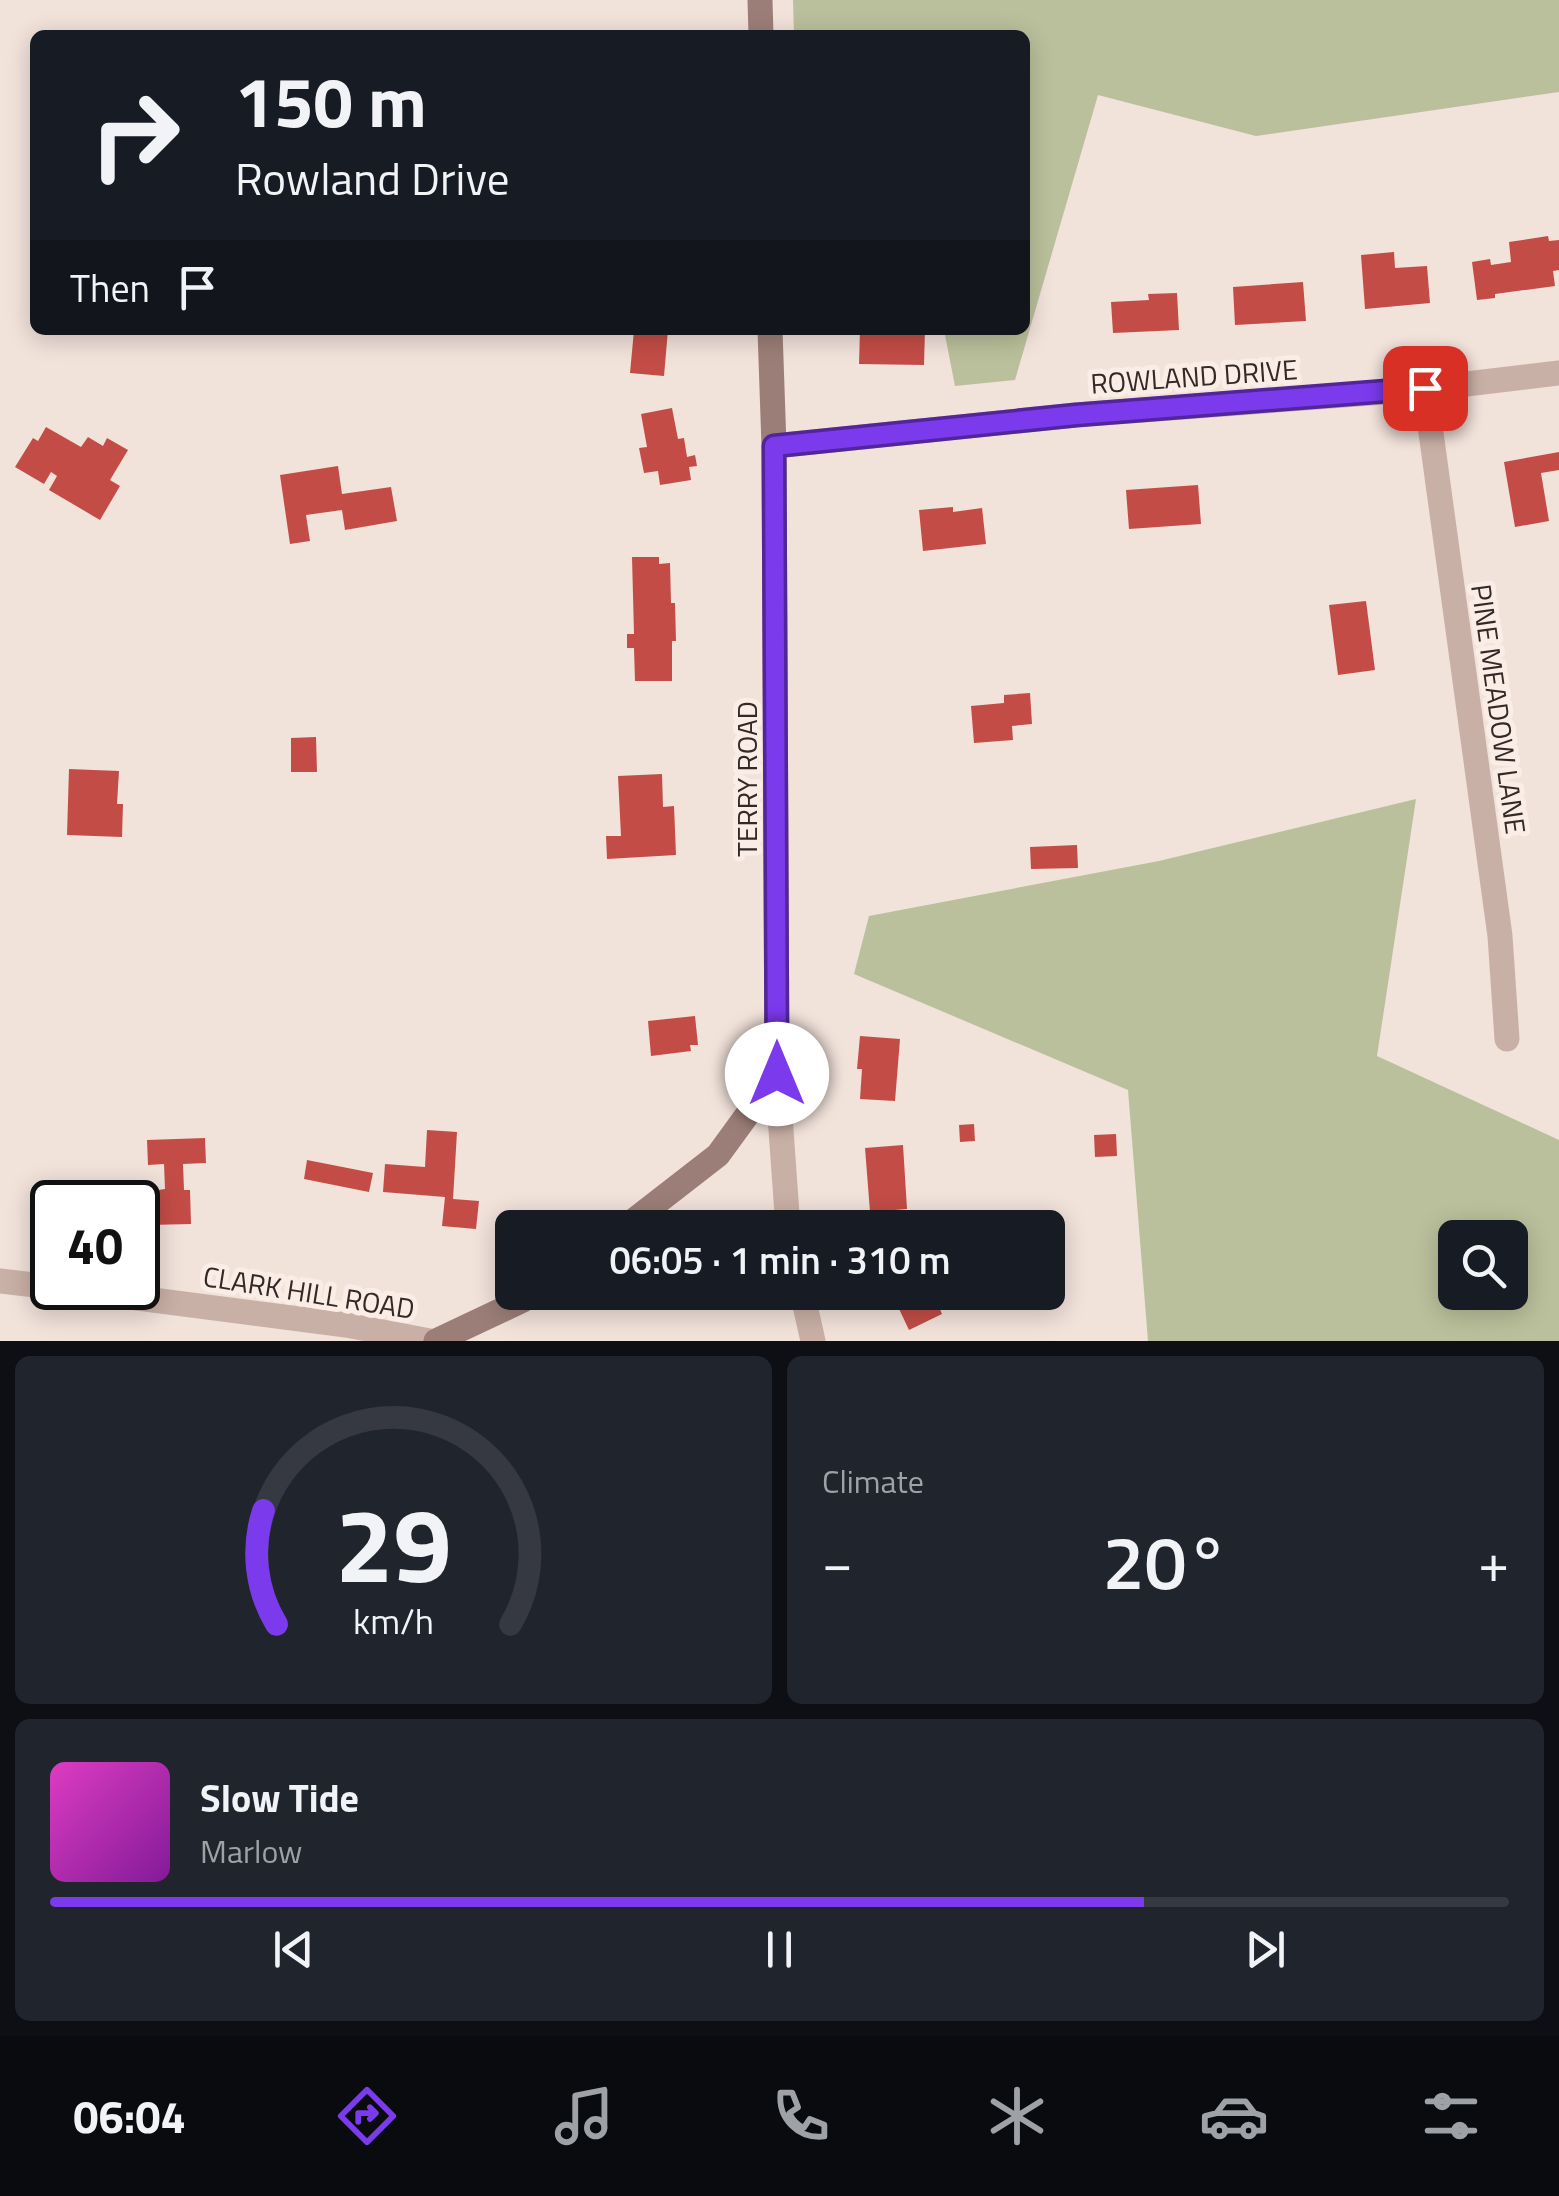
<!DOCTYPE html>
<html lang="en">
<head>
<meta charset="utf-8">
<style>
	:root { --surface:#171b24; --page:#20242c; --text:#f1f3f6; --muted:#9ea1a6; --line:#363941; --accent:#7c3aed }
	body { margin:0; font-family:"Titillium Web",sans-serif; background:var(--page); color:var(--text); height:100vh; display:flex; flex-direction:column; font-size:38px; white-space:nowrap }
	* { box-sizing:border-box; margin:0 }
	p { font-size:32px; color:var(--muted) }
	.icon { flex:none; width:55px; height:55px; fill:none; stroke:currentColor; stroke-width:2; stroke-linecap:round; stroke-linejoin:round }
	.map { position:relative; height:1341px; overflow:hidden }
	.drawer { display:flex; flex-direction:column; gap:15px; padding:15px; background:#0d0f14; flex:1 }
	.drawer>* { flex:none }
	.guide { position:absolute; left:30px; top:30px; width:1000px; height:305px; border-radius:15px; box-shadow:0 5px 25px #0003; background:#171b24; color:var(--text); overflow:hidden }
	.controls { position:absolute; left:1438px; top:1220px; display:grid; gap:20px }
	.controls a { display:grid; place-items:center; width:90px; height:90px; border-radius:15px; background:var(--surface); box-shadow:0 5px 25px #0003; font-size:50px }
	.speed { position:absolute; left:30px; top:1180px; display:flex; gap:20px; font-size:50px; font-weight:700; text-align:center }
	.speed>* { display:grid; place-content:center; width:130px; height:130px; border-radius:50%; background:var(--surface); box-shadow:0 5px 25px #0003; line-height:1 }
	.speed .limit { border:5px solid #111; border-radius:15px; background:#fff; color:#111 }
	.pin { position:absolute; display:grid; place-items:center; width:85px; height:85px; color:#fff; margin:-42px; border-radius:20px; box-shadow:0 5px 15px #0006 }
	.me { position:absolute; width:110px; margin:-55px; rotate:0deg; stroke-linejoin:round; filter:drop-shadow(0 0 8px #0008) }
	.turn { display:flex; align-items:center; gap:35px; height:210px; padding:0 40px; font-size:45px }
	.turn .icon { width:130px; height:130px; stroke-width:2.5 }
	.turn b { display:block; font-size:70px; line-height:85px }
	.then { display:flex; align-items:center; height:95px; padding:0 40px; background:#0003; gap:20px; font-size:38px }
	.big { font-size:75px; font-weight:600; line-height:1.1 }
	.drawer .widget { flex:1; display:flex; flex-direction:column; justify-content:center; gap:15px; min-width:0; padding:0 35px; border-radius:15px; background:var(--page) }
	.drawer .dial { align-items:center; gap:0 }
	.dial svg { height:260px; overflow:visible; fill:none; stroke:var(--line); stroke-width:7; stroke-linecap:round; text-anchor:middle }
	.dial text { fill:var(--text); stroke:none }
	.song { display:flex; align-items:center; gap:30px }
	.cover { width:120px; height:120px; border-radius:15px; background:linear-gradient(135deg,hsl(310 70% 55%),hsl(290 70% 35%)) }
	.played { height:10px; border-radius:5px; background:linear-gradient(90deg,var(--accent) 75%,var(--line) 75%) }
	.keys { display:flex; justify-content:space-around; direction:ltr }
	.heat { display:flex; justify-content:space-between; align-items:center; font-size:55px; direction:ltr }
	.drawer .tiles { flex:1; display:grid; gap:15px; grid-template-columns:1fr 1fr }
	.widget:last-child { grid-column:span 2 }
	.trip { position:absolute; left:495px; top:1210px; width:570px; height:100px; border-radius:15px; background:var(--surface); box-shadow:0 5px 25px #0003; font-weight:600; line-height:100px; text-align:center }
	.menu { display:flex; height:160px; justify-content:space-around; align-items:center; background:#090b0e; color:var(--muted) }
	.menu .icon { width:70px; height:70px }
	.menu .selected { color:var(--accent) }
	.menu b { font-size:45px; color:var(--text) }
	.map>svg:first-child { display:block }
	.green { fill:#bac09b; fill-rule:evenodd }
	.building { fill:#c34d46 }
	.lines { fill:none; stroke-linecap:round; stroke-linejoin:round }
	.street { stroke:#c9b0a6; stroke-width:25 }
	.secondary { stroke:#9c7e78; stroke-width:25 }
	.route-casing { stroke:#51269a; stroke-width:25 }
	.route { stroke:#7c3aed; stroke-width:18 }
	.labels { text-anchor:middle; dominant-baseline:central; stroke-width:10; stroke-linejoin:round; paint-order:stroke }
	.street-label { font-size:28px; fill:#352927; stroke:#f9ede6 }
</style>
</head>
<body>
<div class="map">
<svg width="1559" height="1341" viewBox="0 0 1559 1341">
	<rect width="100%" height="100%" fill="#f1e2da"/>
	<g class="green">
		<path d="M793,0h766v92l-303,44 -158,-41 -83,285 -60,6 -11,-56h81v-295h-231z"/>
		<path d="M1416,799l-39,257 182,84v201h-411l-20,-251 -274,-116 15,-58 290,-55zM1455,1238h55v54h-55z"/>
	</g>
	<g class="building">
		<path d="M1548,236l1,5 10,-1v30l-6,1 2,15 -60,8v4l-18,2 -5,-38 18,-3 1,6 20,-3 -2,-20z"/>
		<path d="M1394,252l1,16 32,-2 3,37 -65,6 -4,-54z"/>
		<path d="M1303,282l3,39 -71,4 -2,-38z"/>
		<path d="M1177,293l2,37 -66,3 -2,-31 38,-2 -1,-6z"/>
		<path d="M634,330h34l-4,46 -34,-3z"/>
		<path d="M860,330h65l-1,35 -65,-1z"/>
		<path d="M672,408l6,31 6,-1 3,19 8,-2 2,11 -8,1 2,13 -31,5 -2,-14 -14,2 -5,-25 8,-1 -6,-33z"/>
		<path d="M46,427l35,20 7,-10 15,9 4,-8 21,12 -18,30 10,6 -20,34 -51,-30 8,-14 -6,-4 -7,12 -29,-17 18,-29 5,3z"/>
		<path d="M1559,452v18l-18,3 8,48 -34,6 -11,-65z"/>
		<path d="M338,466l4,28 49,-7 6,34 -52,9 -3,-20 -36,5 4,26 -20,3 -10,-69z"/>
		<path d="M1198,485l3,39 -72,5 -3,-39z"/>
		<path d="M953,507v5l29,-4 4,36 -63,7 -4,-41z"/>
		<path d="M632,557h27v7l11,-1 1,40h4l1,38h-4v40h-37l-1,-33h-7v-14h7z"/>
		<path d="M1366,601l9,69 -37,5 -9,-70z"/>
		<path d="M1030,693l2,31 -20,2 1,14 -39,3 -3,-37 33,-3v-8z"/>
		<path d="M316,737l1,35h-26v-34z"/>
		<path d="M69,769l50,2 -2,33h6l-1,33 -55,-2z"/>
		<path d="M662,774l1,33 11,-1 2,49 -69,4 -1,-23h15l-3,-60z"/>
		<path d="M1077,845l1,23 -47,1 -1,-22z"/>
		<path d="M695,1016l3,29h-8l1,6 -40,5 -3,-35z"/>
		<path d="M860,1036l40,3 -5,62 -35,-2 2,-30h-5z"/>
		<path d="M974,1124l1,17 -15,1 -1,-17z"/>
		<path d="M427,1130l30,2 -4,67 26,2 -3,28 -34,-3 3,-29 -62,-5 2,-28 40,3z"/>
		<path d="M1116,1134l1,22 -22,1 -1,-22z"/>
		<path d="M205,1138l1,25 -23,1 1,26h6l1,34 -42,1 -1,-18 11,-1 -1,-16 7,-1 -1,-25 -16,1 -1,-25z"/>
		<path d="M903,1145l4,64 -37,3 -5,-64z"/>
		<path d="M307,1160l66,13 -4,19 -65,-13z"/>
		<path d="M891,1292h42l9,22 -33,16z"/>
	</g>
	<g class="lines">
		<g class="street">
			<path d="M1425,389l75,547 7,103"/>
			<path d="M774,446l302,-31 349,-26 134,-16"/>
			<path d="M777,1074l11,154"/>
			<path d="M0,1281l52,6"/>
			<path d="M60,1288l286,37 84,16"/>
			<path d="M802,1292l11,49"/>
		</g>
		<g class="secondary">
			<path d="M760,0l1,35"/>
			<path d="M624,1228l94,-73 59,-81 -3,-628 -4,-116"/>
			<path d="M436,1341l87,-41 11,-8"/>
		</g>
	</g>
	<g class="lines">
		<g class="route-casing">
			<path id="route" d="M777,1074l-3,-628 302,-31 349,-27"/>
		</g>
		<use href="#route" class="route"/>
	</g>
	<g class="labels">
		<g class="street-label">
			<text transform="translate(1194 376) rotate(-4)">ROWLAND DRIVE</text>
			<text transform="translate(1499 709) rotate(82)">PINE MEADOW LANE</text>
			<text transform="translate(746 779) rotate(-90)">TERRY ROAD</text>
			<text transform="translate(309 1292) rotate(9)">CLARK HILL ROAD</text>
		</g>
	</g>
</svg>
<div class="controls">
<a><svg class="icon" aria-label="search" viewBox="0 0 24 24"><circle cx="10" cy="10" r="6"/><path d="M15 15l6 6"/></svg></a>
</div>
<div class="speed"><div class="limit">40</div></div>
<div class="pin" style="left:1425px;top:388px;background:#d93025"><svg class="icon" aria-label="arrive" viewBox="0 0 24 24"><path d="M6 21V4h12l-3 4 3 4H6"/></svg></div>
<svg class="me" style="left:777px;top:1074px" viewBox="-20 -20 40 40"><circle r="19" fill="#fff"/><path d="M0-13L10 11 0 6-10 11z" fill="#7c3aed"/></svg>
<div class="trip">06:05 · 1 min · 310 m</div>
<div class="guide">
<div class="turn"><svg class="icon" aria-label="right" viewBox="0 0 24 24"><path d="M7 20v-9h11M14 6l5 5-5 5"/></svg><div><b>150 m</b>Rowland Drive</div></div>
<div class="then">Then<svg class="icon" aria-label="arrive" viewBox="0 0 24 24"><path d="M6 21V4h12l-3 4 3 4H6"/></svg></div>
</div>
</div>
<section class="drawer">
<div class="tiles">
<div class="widget dial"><svg viewBox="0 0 100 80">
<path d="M14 69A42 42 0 1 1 86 69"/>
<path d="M14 69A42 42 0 0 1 10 34" stroke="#7c3aed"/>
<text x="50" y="56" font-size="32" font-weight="700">29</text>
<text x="50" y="72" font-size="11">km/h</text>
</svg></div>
<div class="widget"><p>Climate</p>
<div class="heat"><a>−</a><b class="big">20°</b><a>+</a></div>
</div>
<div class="widget">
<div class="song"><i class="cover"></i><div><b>Slow Tide</b><p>Marlow</p></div></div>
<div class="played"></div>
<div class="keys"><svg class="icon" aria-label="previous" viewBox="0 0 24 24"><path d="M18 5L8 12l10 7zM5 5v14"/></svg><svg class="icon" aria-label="pause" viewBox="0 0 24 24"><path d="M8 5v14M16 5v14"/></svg><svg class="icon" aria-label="next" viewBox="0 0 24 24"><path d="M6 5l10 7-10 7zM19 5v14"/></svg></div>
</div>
</div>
</section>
<nav class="menu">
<b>06:04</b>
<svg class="icon selected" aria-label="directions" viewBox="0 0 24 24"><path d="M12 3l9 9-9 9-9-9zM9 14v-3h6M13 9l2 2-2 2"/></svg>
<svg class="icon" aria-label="music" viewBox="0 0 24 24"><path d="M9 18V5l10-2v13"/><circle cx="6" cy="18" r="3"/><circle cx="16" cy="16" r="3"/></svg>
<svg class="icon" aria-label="phone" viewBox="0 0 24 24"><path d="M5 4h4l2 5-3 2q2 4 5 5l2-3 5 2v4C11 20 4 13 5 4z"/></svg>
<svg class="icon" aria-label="climate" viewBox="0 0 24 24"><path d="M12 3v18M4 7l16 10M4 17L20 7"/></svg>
<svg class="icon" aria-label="car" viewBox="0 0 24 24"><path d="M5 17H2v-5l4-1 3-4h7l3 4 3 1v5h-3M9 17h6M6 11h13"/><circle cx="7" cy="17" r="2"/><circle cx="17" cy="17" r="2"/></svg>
<svg class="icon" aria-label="filters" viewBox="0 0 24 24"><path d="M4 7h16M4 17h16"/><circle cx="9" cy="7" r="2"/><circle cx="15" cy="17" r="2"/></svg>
</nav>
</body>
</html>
